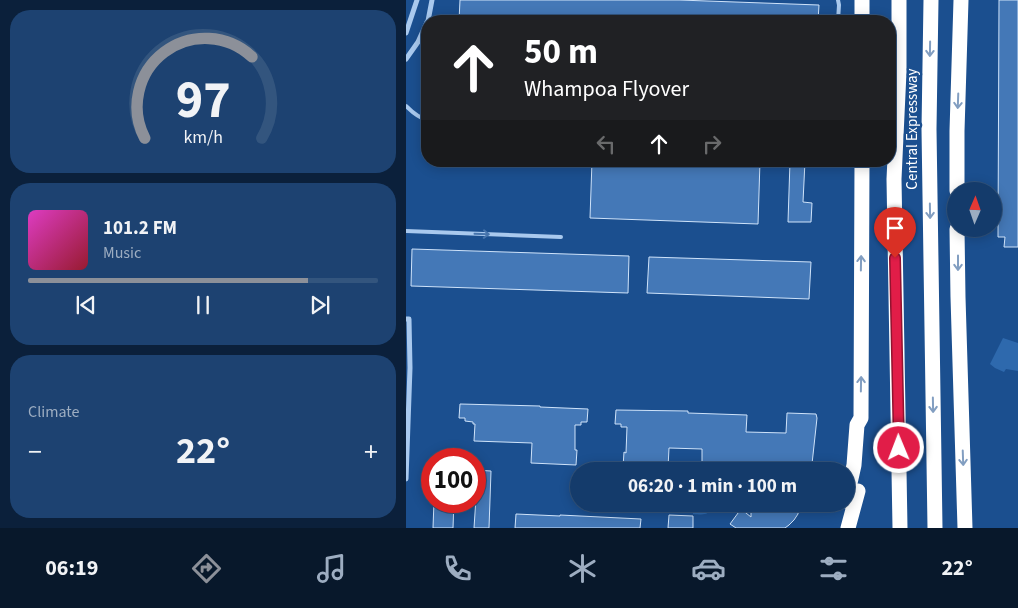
<!DOCTYPE html>
<html lang="en">
<head>
<meta charset="utf-8">
<style>
	:root { --surface:#143b6b; --page:#1d4271; --text:#f1f3f6; --muted:#9dadc1; --line:#33557e; --accent:#8c9099 }
	body { margin:0; font-family:"Source Sans 3",sans-serif; background:var(--page); color:var(--text); height:100vh; display:flex; flex-direction:column; font-size:19px; white-space:nowrap }
	* { box-sizing:border-box; margin:0 }
	p { font-size:16px; color:var(--muted) }
	.icon { flex:none; width:28px; height:28px; fill:none; stroke:currentColor; stroke-width:2; stroke-linecap:round; stroke-linejoin:round }
	.map { position:relative; flex:1; overflow:hidden }
	.panel { display:flex; flex-direction:column; gap:10px; padding:10px; background:#0b203b; width:406px }
	.panel>* { flex:none }
	.guide { position:absolute; left:15px; top:15px; width:475px; height:152px; border-radius:20px; box-shadow:0 2px 12px #0003,0 0 0 1px var(--line); background:#202124; color:#fff; overflow:hidden }
	.needle { width:32px; rotate:2deg }
	.tools { position:absolute; left:541px; top:182px; display:grid; gap:10px }
	.tools a { display:grid; place-items:center; width:55px; height:55px; border-radius:50%; background:var(--surface); box-shadow:0 2px 12px #0003,0 0 0 1px var(--line); font-size:25px }
	.speed { position:absolute; left:15px; top:448px; display:flex; gap:10px; font-size:25px; font-weight:700; text-align:center }
	.speed>* { display:grid; place-content:center; width:65px; height:65px; border-radius:50%; background:var(--surface); box-shadow:0 2px 12px #0003,0 0 0 1px var(--line); line-height:1 }
	.speed .limit { border:8px solid #d22; background:#fff; color:#111 }
	.pin { position:absolute; display:grid; place-items:center; width:42px; height:42px; color:#fff; margin:-51px -21px; border-radius:50% 50% 50% 0; rotate:-45deg; box-shadow:0 0 5px #0007 }
	.pin .icon { rotate:45deg }
	.me { position:absolute; width:55px; margin:-28px; rotate:359deg; stroke-linejoin:round; filter:drop-shadow(0 0 4px #0008) }
	.turn { display:flex; align-items:center; gap:18px; height:105px; padding:0 20px; font-size:22px }
	.turn .icon { width:65px; height:65px; stroke-width:2.5 }
	.turn b { display:block; font-size:35px; line-height:42px }
	.lanes { display:flex; align-items:center; height:48px; padding:0 20px; background:#0003; justify-content:center; gap:25px; direction:ltr }
	.lanes .off { opacity:.35 }
	.big { font-size:38px; font-weight:700; line-height:1.1 }
	.panel .widget { flex:1; display:flex; flex-direction:column; justify-content:center; gap:8px; min-width:0; padding:0 18px; border-radius:20px; background:var(--page) }
	.panel .dial { align-items:center; gap:0 }
	.dial svg { height:130px; overflow:visible; fill:none; stroke:var(--line); stroke-width:7; stroke-linecap:round; text-anchor:middle }
	.dial text { fill:var(--text); stroke:none }
	.song { display:flex; align-items:center; gap:15px }
	.cover { width:60px; height:60px; border-radius:8px; background:linear-gradient(135deg,hsl(310 70% 55%),hsl(350 70% 35%)) }
	.played { height:5px; border-radius:2px; background:linear-gradient(90deg,var(--accent) 80%,var(--line) 80%) }
	.keys { display:flex; justify-content:space-around; direction:ltr }
	.heat { display:flex; justify-content:space-between; align-items:center; font-size:28px; direction:ltr }
	.trip { position:absolute; left:164px; top:462px; width:285px; height:50px; border-radius:25px; background:var(--surface); box-shadow:0 2px 12px #0003,0 0 0 1px var(--line); font-weight:700; line-height:50px; text-align:center }
	.menu { display:flex; height:80px; justify-content:space-around; align-items:center; background:#08182b; color:var(--muted) }
	.menu .icon { width:35px; height:35px }
	.menu .selected { color:var(--accent) }
	.menu b { font-size:22px; color:var(--text) }
	main { display:flex; flex:1; min-height:0 }
	.map>svg:first-child { display:block }
	.green { fill:#2e69ad }
	.building { fill:#4478b7; stroke:#cfe3fa }
	.lines { fill:none; stroke-linecap:round; stroke-linejoin:round }
	.service { stroke:#a9c9ee; stroke-width:4 }
	.minor { stroke:#a9c9ee; stroke-width:5 }
	.motorway { stroke:#fff; stroke-width:15 }
	.oneway { stroke:#829ec1 }
	.oneway2 { stroke:#4674ac }
	.route-casing { stroke:#92132f; stroke-width:12 }
	.route { stroke:#e11d48; stroke-width:9 }
	.labels { text-anchor:middle; dominant-baseline:central; stroke-width:4.5; stroke-linejoin:round; paint-order:stroke }
	.street-label { font-size:15px; fill:#fff; stroke:#1b4f8f }
</style>
</head>
<body>
<main>
<section class="panel">
<div class="widget dial"><svg viewBox="0 0 100 80">
<path d="M14 69A42 42 0 1 1 86 69"/>
<path d="M14 69A42 42 0 0 1 80 19" stroke="#8c9099"/>
<text x="50" y="56" font-size="32" font-weight="700">97</text>
<text x="50" y="72" font-size="11">km/h</text>
</svg></div>
<div class="widget">
<div class="song"><i class="cover"></i><div><b>101.2 FM</b><p>Music</p></div></div>
<div class="played"></div>
<div class="keys"><svg class="icon" aria-label="previous" viewBox="0 0 24 24"><path d="M18 5L8 12l10 7zM5 5v14"/></svg><svg class="icon" aria-label="pause" viewBox="0 0 24 24"><path d="M8 5v14M16 5v14"/></svg><svg class="icon" aria-label="next" viewBox="0 0 24 24"><path d="M6 5l10 7-10 7zM19 5v14"/></svg></div>
</div>
<div class="widget"><p>Climate</p>
<div class="heat"><a>−</a><b class="big">22°</b><a>+</a></div>
</div>
</section>
<div class="map">
<svg width="612" height="528" viewBox="0 0 612 528">
	<rect width="100%" height="100%" fill="#1b4f8f"/>
	<g class="green">
		<path d="M597,338l15,5v28l-12,-2 -2,3 -9,-4 -5,-4z"/>
		<path d="M287,504h22c-7,11 -8,11 -22,10z"/>
	</g>
	<g class="building">
		<path d="M54,0h219l140,5 -1,16h-359z"/>
		<path d="M593,0h19v247h-14l1,-10h-7z"/>
		<path d="M186,161h168l-2,63 -168,-6z"/>
		<path d="M384,161h15l-2,41 9,1 -1,19h-23z"/>
		<path d="M6,249l217,7 -1,37 -217,-7z"/>
		<path d="M243,257l162,5 -2,37 -162,-6z"/>
		<path d="M54,404l80,2v1l48,2 -1,13h-6v3h-6v25h2l-1,15 -45,-2 1,-20 -58,-2 1,-17h-2v-2l-8,-1v-3h-6z"/>
		<path d="M210,410l72,1v2l59,2 -1,17 40,1 1,-20 29,1 1,4 -5,46 -1,2 -4,2 -57,-2v5l-43,-1 -5,-5v-16l-33,-1 -1,20 -45,-1 1,-15 2,1 1,-26h-6v-3h-6z"/>
		<path d="M69,470l16,1 -2,57h-15l2,-30z"/>
		<path d="M28,501h20l-1,27h-20z"/>
		<path d="M345,504h48l-1,10 -4,6 -5,5 -4,3h-49l-6,-4 11,-15 10,8z"/>
		<path d="M110,514l44,2v-1l81,4 -1,9h-125z"/>
		<path d="M263,515l24,1v12h-25z"/>
	</g>
	<g class="lines">
		<g class="service">
			<path d="M432,0l1,5 -1,16"/>
			<path d="M0,106c6,6 13,12 21,14"/>
			<path d="M0,231l155,6"/>
		</g>
		<g class="minor">
			<path d="M22,21l4,-21"/>
			<path d="M0,33l11,-33"/>
			<path d="M0,59l12,-17 9,-20"/>
			<path d="M0,319h3l1,49 -4,111"/>
		</g>
		<g class="motorway">
			<path d="M493,0v72l-5,107 6,349"/>
			<path d="M525,0l-2,129 6,399"/>
			<path d="M456,21v-21"/>
			<path d="M551,191v-60l4,-131"/>
			<path d="M551,229l1,68 7,231"/>
			<path d="M440,501l8,-36 3,-40 4,-7 1,-257"/>
			<path d="M442,528l10,-37"/>
		</g>
	</g>
	<defs><path id="oneway-shaft" d="M-6 0H5M1.5-3L5.5 0L1.5 3" fill="none" stroke-width="1.6" stroke-linecap="round" stroke-linejoin="round" transform="scale(1.25)"/></defs>
	<g class="oneway">
		<use href="#oneway-shaft" transform="translate(524 49) rotate(91)"/>
		<use href="#oneway-shaft" transform="translate(552 101) rotate(92)"/>
		<use href="#oneway-shaft" transform="translate(524 211) rotate(89)"/>
		<use href="#oneway-shaft" transform="translate(455 263) rotate(-89)"/>
		<use href="#oneway-shaft" transform="translate(552 263) rotate(90)"/>
		<use href="#oneway-shaft" transform="translate(455 384) rotate(-89)"/>
		<use href="#oneway-shaft" transform="translate(527 405) rotate(89)"/>
		<use href="#oneway-shaft" transform="translate(557 458) rotate(88)"/>
	</g>
	<use class="oneway2" href="#oneway-shaft" transform="translate(76 234) rotate(2)"/>
	<g class="lines">
		<g class="route-casing">
			<path id="route" d="M489,258l4,190"/>
		</g>
		<use href="#route" class="route"/>
	</g>
	<g class="labels">
		<g class="street-label">
			<text transform="translate(506 129) rotate(-90)">Central Expressway</text>
		</g>
	</g>
</svg>
<div class="tools">
<a><svg class="needle" viewBox="-14 -14 28 28"><path d="M0-13l5 13h-10z" fill="#e53935"/><path d="M0 13l5-13h-10z" fill="#9dadc1"/></svg></a>
</div>
<div class="speed"><div class="limit">100</div></div>
<div class="pin" style="left:489px;top:258px;background:#d93025"><svg class="icon" aria-label="arrive" viewBox="0 0 24 24"><path d="M6 21V4h12l-3 4 3 4H6"/></svg></div>
<svg class="me" style="left:493px;top:448px" viewBox="-20 -20 40 40"><circle r="17" fill="#e11d48" stroke="#fff" stroke-width="3"/><path d="M0-11L8 9 0 5-8 9z" fill="#fff"/></svg>
<div class="trip">06:20 · 1 min · 100 m</div>
<div class="guide">
<div class="turn"><svg class="icon" aria-label="ahead" viewBox="0 0 24 24"><path d="M12 20V5M6 11l6-6 6 6"/></svg><div><b>50 m</b>Whampoa Flyover</div></div>
<div class="lanes"><svg class="icon off" aria-label="left" viewBox="0 0 24 24"><path d="M17 20v-9H6M10 6l-5 5 5 5"/></svg><svg class="icon" aria-label="ahead" viewBox="0 0 24 24"><path d="M12 20V5M6 11l6-6 6 6"/></svg><svg class="icon off" aria-label="right" viewBox="0 0 24 24"><path d="M7 20v-9h11M14 6l5 5-5 5"/></svg></div>
</div>
</div>
</main>
<nav class="menu">
<b>06:19</b>
<svg class="icon selected" aria-label="directions" viewBox="0 0 24 24"><path d="M12 3l9 9-9 9-9-9zM9 14v-3h6M13 9l2 2-2 2"/></svg>
<svg class="icon" aria-label="music" viewBox="0 0 24 24"><path d="M9 18V5l10-2v13"/><circle cx="6" cy="18" r="3"/><circle cx="16" cy="16" r="3"/></svg>
<svg class="icon" aria-label="phone" viewBox="0 0 24 24"><path d="M5 4h4l2 5-3 2q2 4 5 5l2-3 5 2v4C11 20 4 13 5 4z"/></svg>
<svg class="icon" aria-label="climate" viewBox="0 0 24 24"><path d="M12 3v18M4 7l16 10M4 17L20 7"/></svg>
<svg class="icon" aria-label="car" viewBox="0 0 24 24"><path d="M5 17H2v-5l4-1 3-4h7l3 4 3 1v5h-3M9 17h6M6 11h13"/><circle cx="7" cy="17" r="2"/><circle cx="17" cy="17" r="2"/></svg>
<svg class="icon" aria-label="filters" viewBox="0 0 24 24"><path d="M4 7h16M4 17h16"/><circle cx="9" cy="7" r="2"/><circle cx="15" cy="17" r="2"/></svg>
<b>22°</b>
</nav>
</body>
</html>
